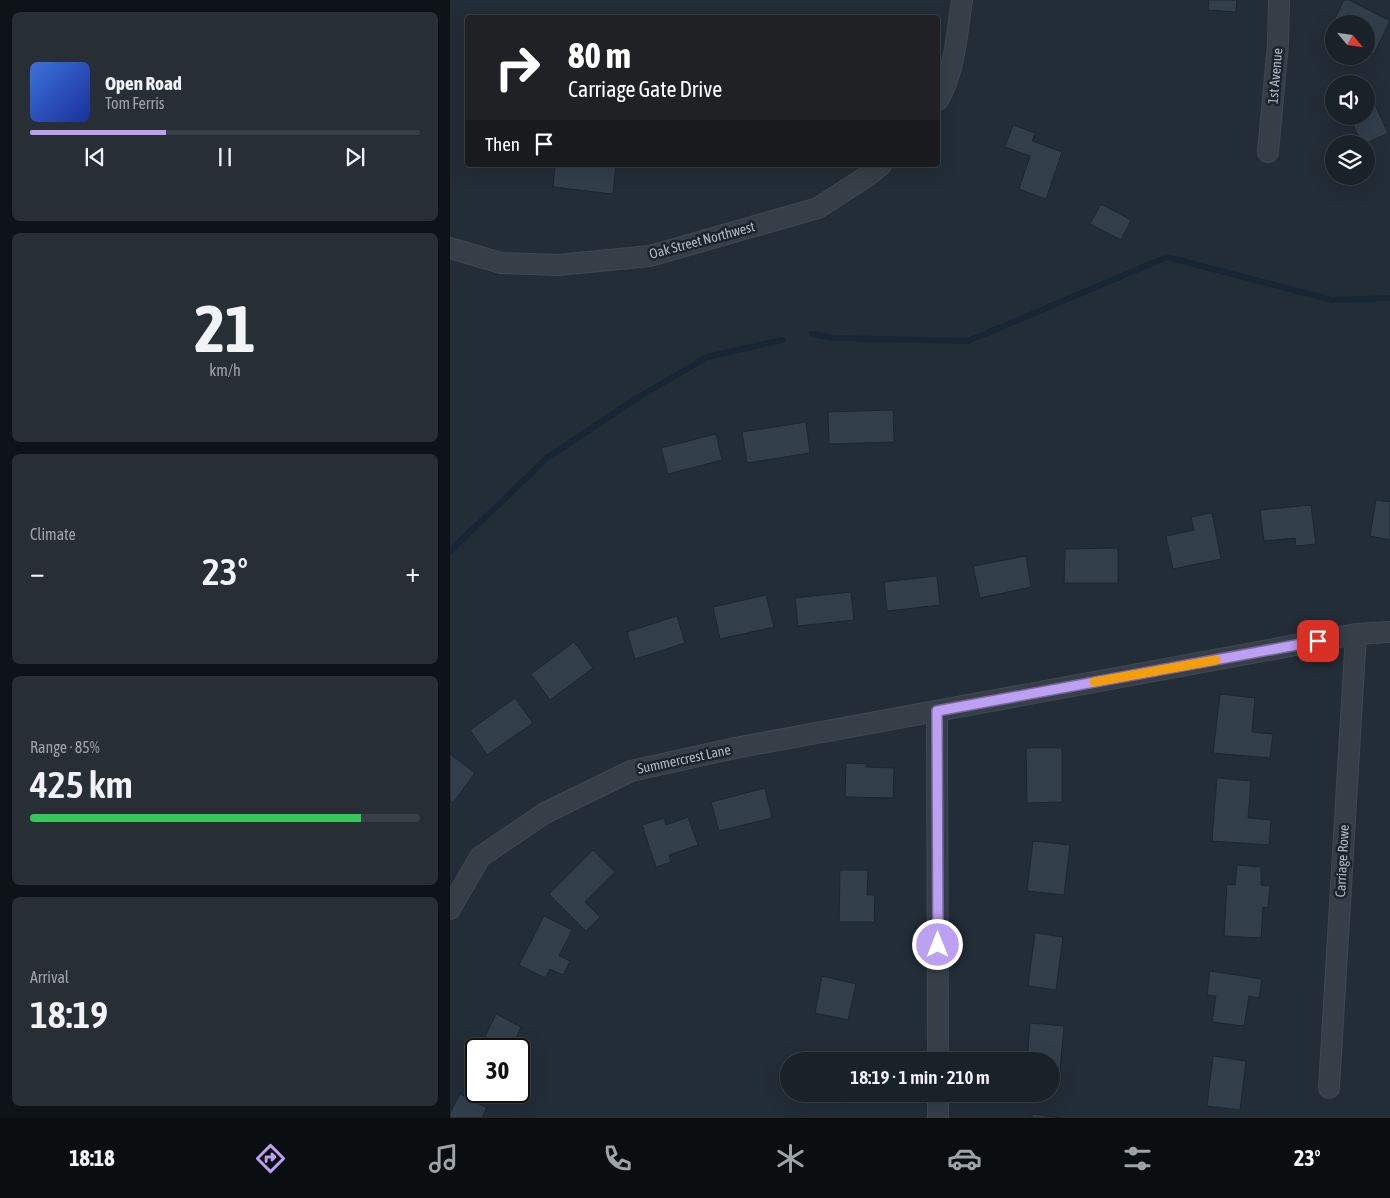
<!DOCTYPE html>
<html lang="en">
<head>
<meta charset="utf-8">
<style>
	:root { --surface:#1a2229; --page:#272f35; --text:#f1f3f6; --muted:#9fa4a8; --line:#383f46; --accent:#bca0f2 }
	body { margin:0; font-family:"Asap Condensed",sans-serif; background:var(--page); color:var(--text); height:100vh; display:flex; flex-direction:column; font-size:19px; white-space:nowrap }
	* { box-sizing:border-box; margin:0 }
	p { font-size:16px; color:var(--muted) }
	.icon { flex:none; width:28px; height:28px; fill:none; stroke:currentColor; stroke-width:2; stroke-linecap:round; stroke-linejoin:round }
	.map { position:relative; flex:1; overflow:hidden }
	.drawer { display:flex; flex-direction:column; gap:12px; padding:12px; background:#0e1317; width:450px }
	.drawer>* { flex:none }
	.guide { position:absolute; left:15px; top:15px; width:475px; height:152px; border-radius:5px; box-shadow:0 5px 20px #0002,0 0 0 1px var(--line); background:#202124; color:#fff; overflow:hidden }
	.needle { width:32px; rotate:119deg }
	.tools { position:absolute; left:875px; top:15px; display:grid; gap:10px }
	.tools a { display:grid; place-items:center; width:50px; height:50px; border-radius:50%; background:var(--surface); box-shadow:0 5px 20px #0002,0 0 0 1px var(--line); font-size:25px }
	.speed { position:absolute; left:15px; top:1038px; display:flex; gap:10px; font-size:25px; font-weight:700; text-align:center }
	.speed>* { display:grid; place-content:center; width:65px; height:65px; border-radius:50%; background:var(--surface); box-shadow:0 5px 20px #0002,0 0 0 1px var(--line); line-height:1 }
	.speed .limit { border:2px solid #111; border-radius:8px; background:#fff; color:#111 }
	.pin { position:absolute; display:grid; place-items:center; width:42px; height:42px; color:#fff; margin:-21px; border-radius:10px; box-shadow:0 2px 8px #0006 }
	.me { position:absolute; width:55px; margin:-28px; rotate:0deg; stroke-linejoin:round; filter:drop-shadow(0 0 4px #0008) }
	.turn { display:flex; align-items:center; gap:18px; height:105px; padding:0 20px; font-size:22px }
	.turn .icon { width:65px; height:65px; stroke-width:2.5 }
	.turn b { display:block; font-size:35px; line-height:42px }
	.then { display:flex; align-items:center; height:48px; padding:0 20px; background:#0003; gap:10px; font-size:19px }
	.big { font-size:38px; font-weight:600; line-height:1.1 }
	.drawer .card { flex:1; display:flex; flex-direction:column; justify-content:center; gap:8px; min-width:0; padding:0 18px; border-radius:8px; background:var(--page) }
	.drawer .dial { align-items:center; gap:0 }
	.dial b { font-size:65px; line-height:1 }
	.song { display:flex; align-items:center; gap:15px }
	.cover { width:60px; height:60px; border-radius:8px; background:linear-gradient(135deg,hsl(220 70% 55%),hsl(230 70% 35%)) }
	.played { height:5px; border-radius:2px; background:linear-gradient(90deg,var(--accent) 35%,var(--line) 35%) }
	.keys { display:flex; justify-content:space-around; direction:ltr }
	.heat { display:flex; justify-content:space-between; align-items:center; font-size:28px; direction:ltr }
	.charge { height:8px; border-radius:4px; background:linear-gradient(90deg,#34c759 85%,var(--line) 0) }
	.trip { position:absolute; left:330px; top:1052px; width:280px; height:50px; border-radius:25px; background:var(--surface); box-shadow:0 5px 20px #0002,0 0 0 1px var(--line); font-weight:600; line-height:50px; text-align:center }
	.tabs { display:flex; height:80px; justify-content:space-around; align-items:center; background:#0a0e10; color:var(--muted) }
	.tabs .icon { width:35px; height:35px }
	.tabs .active { color:var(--accent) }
	.tabs b { font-size:22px; color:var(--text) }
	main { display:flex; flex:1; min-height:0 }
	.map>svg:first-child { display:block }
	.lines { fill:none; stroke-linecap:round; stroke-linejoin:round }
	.stream { stroke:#172534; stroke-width:6 }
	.building { fill:#323f4b; stroke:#1d262f }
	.street-casing { stroke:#3f4851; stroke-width:22 }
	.street { stroke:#363f48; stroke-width:20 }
	.route-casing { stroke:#7a689d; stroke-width:12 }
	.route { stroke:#bca0f2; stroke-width:9 }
	.slow { stroke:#f59e0b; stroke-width:9 }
	.labels { text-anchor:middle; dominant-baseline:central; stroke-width:5; stroke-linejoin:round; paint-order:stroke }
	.street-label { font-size:14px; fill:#b1bac4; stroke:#1b242d }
</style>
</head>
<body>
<main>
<section class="drawer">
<div class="card">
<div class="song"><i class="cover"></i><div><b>Open Road</b><p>Tom Ferris</p></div></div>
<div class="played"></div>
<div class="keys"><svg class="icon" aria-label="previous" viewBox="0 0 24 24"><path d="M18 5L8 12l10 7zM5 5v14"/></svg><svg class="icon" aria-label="pause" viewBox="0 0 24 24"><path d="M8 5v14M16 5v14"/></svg><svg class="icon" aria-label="next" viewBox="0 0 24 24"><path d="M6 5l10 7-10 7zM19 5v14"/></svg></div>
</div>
<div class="card dial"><b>21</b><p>km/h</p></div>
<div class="card"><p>Climate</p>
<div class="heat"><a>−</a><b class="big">23°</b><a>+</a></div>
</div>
<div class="card"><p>Range · 85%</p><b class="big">425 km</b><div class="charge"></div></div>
<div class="card"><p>Arrival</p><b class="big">18:19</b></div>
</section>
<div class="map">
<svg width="940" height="1118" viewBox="0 0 940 1118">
	<rect width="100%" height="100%" fill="#232d37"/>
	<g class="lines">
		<g class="stream">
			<path d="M362,334l22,4 134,3 199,-84 165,43 58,-2"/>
			<path d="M0,551l97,-93 87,-58 73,-43 75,-17"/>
		</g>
	</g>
	<g class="building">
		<path d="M759,0h28l-1,12 -28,-2z"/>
		<path d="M894,0h5l41,21 -16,33 -8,-4v-26h-34z"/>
		<path d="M916,85l22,48 -23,11h-3l-13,-28h17z"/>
		<path d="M563,125l22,8 -3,8 30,11 -16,47 -27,-10 11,-33 -25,-9z"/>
		<path d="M105,165h61l-3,29 -60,-7z"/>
		<path d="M651,204l30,16 -10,20 -31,-16z"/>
		<path d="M443,410l1,32 -65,2 -1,-32z"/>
		<path d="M356,422l4,31 -63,10 -5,-31z"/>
		<path d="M266,434l6,26 -54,14 -7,-26z"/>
		<path d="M926,500l14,2v38l-20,-4z"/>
		<path d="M861,505l5,39 -20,2 -1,-8 -31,3 -4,-31z"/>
		<path d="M762,513l9,46 -48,10 -7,-33 28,-6 -3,-13z"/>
		<path d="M668,548v35h-54l1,-34z"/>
		<path d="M576,556l5,31 -51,11 -7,-32z"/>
		<path d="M487,576l3,29 -53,6 -3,-29z"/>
		<path d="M401,592l3,28 -56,6 -3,-28z"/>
		<path d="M316,595l8,32 -54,12 -7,-32z"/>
		<path d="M227,616l8,27 -50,16 -8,-27z"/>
		<path d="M124,642l19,26 -43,32 -19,-26z"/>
		<path d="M770,694l35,4 -3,34 21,2 -3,24 -57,-5z"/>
		<path d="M65,698l18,25 -46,32 -17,-25z"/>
		<path d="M576,748h36v54l-35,1z"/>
		<path d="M0,754l25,19 -22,30 -3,-2z"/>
		<path d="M396,763l21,1 -1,3 28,1 -1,30 -48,-1z"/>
		<path d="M767,778l34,3 -3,37 23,2 -2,25 -57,-4z"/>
		<path d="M315,788l7,30 -53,13 -8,-29z"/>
		<path d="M238,817l10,28 -29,10 2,7 -15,5 -14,-42 22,-7 2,7z"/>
		<path d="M583,841l37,4 -6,50 -37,-4z"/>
		<path d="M143,850l22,22 -30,30 15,15 -14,14 -37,-37z"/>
		<path d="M787,865l24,2v18l9,1 -2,22 -5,-1 -2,31 -37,-2 3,-52 8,1z"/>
		<path d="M390,870h28l-1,25h8l-1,27h-35z"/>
		<path d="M94,916l28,14 -13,26 11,5 -7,14 -13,-6 -5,9 -26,-13z"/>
		<path d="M585,933l28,4 -7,53 -28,-4z"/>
		<path d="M760,971l52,8 -3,19 -10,-2 -5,30 -32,-4 4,-26 -9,-1z"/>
		<path d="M372,976l34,8 -8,36 -33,-7z"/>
		<path d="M46,1014l25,13 -10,22h-32z"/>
		<path d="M580,1023l34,3 -5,55 -8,-1v-19h-24z"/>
		<path d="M763,1056l33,5 -6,49 -33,-4z"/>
		<path d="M363,1057l30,2 -1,2h-30z"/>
		<path d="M10,1094l27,14 -5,10h-32v-5z"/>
		<path d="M360,1094h38v9l-38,-2z"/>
		<path d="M582,1114l30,4h-30z"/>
	</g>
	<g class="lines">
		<g class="street-casing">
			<g id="street">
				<path d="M488,100c17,-29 19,-67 24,-100"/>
				<path d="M818,152l10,-108 1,-44"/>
				<path d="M0,248l51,15 57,2 92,-9 168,-48 51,-33 12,-10"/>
				<path d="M487,711l1,350"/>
				<path d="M0,909l30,-52 65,-44 86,-42 104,-23 621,-114 34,-2"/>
				<path d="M879,1088l27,-454"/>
				<path d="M488,1094v24"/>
			</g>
		</g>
		<use href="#street" class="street"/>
	</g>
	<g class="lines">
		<g class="route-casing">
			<path id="route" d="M488,945l-1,-234 381,-70"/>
		</g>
		<use href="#route" class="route"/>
		<path class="slow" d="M644,682l122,-22"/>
	</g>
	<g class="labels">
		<g class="street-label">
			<text transform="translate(825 76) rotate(-85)">1st Avenue</text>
			<text transform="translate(252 240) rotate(-15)">Oak Street Northwest</text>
			<text transform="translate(234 759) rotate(-12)">Summercrest Lane</text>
			<text transform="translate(892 861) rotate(-87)">Carriage Rowe</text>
		</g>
	</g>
</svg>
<div class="tools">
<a><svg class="needle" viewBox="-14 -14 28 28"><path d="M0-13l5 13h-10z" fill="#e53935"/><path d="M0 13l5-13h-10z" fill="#9fa4a8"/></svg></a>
<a><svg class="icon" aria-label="sound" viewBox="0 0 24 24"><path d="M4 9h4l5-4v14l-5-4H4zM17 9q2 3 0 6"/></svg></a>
<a><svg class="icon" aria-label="layers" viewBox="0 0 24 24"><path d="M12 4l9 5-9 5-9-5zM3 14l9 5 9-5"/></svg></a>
</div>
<div class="speed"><div class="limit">30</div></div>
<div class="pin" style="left:868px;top:641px;background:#d93025"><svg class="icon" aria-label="arrive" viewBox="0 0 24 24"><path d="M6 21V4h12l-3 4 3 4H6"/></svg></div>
<svg class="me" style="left:488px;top:945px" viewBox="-20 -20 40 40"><circle r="17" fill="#bca0f2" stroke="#fff" stroke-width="3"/><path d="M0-11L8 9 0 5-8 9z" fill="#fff"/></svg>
<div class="trip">18:19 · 1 min · 210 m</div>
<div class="guide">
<div class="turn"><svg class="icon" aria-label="right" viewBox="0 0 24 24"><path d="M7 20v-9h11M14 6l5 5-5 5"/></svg><div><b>80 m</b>Carriage Gate Drive</div></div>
<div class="then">Then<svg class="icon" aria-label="arrive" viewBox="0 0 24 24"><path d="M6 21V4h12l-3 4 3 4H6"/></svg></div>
</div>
</div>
</main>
<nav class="tabs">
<b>18:18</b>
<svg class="icon active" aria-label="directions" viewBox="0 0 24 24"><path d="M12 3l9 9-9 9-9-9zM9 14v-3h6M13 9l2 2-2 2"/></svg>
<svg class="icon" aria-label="music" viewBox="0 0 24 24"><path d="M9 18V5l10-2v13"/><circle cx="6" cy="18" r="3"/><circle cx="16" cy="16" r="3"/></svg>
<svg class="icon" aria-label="phone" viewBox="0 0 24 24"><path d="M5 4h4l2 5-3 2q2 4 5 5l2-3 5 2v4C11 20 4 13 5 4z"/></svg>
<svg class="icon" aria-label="climate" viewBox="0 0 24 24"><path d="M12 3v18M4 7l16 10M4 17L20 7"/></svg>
<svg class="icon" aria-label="car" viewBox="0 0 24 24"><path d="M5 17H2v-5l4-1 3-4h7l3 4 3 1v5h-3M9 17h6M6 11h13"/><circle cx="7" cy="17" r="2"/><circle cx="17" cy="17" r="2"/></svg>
<svg class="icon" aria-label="filters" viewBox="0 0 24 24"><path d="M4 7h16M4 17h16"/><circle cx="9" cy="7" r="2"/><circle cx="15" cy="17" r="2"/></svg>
<b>23°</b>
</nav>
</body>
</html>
